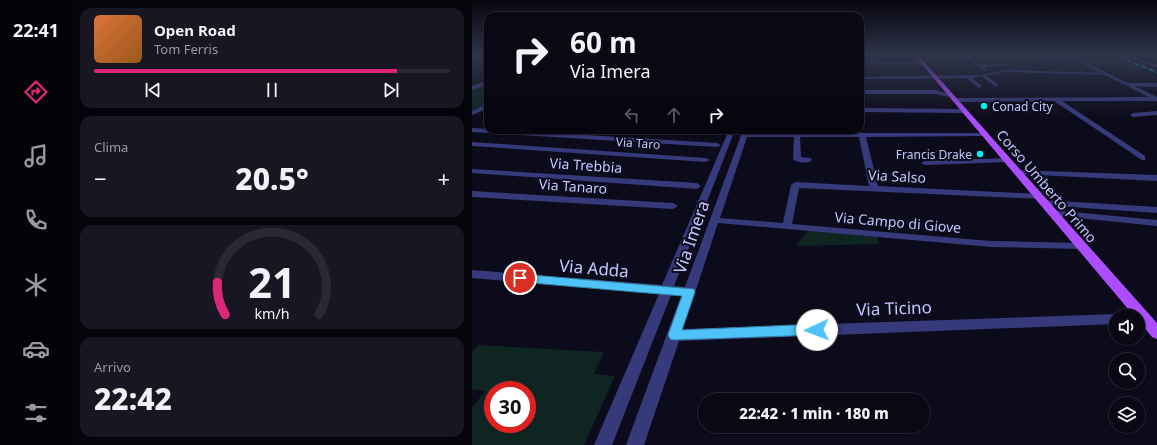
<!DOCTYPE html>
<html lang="it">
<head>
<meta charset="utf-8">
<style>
	:root { --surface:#090814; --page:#171622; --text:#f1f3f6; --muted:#999aa0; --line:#292934; --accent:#db2777 }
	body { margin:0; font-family:"Noto Sans",sans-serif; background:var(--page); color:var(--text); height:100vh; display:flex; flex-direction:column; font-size:15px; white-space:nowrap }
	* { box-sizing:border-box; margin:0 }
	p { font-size:13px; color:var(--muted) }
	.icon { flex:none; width:22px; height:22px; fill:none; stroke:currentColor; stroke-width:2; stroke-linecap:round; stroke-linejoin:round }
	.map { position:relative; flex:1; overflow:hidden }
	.drawer { display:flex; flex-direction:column; gap:8px; padding:8px; background:#05040b; width:400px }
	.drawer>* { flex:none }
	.hud { position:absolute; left:12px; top:12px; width:380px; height:122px; border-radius:12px; box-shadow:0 1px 3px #0004,0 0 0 1px var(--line); background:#090814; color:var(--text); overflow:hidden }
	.tools { position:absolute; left:637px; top:309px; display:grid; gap:8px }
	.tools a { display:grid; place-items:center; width:36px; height:36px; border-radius:50%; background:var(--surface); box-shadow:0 1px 3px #0004,0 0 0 1px var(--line); font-size:20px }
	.speed { position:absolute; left:12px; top:381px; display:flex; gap:8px; font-size:20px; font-weight:700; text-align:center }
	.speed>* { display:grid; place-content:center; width:52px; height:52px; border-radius:50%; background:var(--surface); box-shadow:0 1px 3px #0004,0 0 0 1px var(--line); line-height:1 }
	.speed .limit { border:6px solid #d22; background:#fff; color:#111 }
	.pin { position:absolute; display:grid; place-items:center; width:34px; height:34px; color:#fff; margin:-17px; border:2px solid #fff; border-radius:50%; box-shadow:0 1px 4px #0007 }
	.me { position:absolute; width:44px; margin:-22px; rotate:268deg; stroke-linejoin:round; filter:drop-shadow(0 0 3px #0008) }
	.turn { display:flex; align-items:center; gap:14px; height:84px; padding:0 20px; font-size:18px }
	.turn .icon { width:52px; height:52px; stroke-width:2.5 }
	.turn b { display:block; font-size:28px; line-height:34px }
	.lanes { display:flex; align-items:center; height:38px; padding:0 20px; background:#0003; justify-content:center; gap:20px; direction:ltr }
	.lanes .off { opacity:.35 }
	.big { font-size:30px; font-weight:800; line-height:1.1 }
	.drawer .tile { flex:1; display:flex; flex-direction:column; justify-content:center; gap:6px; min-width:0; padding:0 14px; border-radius:12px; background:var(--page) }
	.drawer .dial { align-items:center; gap:0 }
	.dial svg { height:104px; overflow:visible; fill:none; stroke:var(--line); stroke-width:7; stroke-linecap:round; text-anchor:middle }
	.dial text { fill:var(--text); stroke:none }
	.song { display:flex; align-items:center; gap:12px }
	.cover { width:48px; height:48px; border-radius:6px; background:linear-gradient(135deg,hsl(20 70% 55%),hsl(30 70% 35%)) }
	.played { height:4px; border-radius:2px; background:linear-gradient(90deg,var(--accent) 85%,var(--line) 85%) }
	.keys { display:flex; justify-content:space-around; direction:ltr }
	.heat { display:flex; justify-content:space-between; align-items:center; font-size:22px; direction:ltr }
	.trip { position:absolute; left:226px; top:393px; width:232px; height:40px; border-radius:20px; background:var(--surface); box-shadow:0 1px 3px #0004,0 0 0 1px var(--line); font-weight:800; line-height:40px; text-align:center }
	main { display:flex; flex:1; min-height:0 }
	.menu { display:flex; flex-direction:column; width:72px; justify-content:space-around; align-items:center; background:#040308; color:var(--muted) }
	.menu .icon { width:28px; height:28px }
	.menu .selected { color:var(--accent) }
	.menu b { font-size:18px; color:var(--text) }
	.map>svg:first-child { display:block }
	.green { fill:#0e2522; fill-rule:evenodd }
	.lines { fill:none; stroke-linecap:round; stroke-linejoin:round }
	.minor { fill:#363a7a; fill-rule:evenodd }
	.tertiary { fill:#363a7a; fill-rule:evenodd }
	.primary { fill:#ac4dfe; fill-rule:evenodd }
	.rail-casing { stroke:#02ecee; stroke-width:2 }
	.rail { stroke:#0c0b1b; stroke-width:1.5; stroke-dasharray:4; stroke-linecap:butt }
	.route { fill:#4fc3f7; stroke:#337fa1 }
	.poi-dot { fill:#02ecee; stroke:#0c0b1b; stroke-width:1.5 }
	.labels { text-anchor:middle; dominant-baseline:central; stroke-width:4; stroke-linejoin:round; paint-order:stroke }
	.far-poi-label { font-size:12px; fill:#c7c5ff; stroke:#0c0b1b; text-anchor:start }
	.far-street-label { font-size:12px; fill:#c7c5ff; stroke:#0c0b1b }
	.street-label { font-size:14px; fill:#c7c5ff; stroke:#0c0b1b }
	.near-street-label { font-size:17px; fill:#c7c5ff; stroke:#0c0b1b }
</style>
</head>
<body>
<main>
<nav class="menu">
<b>22:41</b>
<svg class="icon selected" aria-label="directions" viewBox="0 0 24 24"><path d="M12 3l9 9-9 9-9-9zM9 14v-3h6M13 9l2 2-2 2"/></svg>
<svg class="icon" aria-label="music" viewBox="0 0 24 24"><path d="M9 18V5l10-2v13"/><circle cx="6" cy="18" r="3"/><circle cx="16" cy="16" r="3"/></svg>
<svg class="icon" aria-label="phone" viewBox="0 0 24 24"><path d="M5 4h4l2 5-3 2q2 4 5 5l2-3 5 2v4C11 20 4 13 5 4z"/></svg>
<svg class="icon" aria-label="climate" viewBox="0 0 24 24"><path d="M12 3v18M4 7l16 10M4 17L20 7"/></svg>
<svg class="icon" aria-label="car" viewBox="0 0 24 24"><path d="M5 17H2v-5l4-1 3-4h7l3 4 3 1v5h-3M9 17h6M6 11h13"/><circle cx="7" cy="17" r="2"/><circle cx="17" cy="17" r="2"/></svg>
<svg class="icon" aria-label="filters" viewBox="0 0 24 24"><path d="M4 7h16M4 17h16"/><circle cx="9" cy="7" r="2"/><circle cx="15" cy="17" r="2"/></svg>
</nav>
<section class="drawer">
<div class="tile">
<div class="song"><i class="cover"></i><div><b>Open Road</b><p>Tom Ferris</p></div></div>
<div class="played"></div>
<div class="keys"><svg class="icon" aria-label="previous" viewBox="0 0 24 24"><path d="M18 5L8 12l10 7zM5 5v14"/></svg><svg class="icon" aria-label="pause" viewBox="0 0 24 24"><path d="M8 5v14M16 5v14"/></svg><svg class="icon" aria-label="next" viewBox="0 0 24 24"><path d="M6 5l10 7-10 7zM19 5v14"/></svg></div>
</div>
<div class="tile"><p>Clima</p>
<div class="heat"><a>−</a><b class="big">20.5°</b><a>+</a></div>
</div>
<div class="tile dial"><svg viewBox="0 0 100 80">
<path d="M14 69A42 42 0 1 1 86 69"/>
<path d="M14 69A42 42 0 0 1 8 44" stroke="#db2777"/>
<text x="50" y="56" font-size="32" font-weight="700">21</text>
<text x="50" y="72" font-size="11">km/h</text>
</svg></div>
<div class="tile"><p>Arrivo</p><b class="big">22:42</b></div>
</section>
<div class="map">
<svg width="685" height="445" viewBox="0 0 685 445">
	<rect width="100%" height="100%" fill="#0c0b1b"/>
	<g class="green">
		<path d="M497,56h39l1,2 19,1 5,3 -60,-2z"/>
		<path d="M602,56h37l36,14h-21l-9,-3h-19z"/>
		<path d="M16,84v21l-16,7v-22z"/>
		<path d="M337,230l68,7 2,7 -84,2z"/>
		<path d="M6,345l126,7 -10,22 21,2 -31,69h-112v-37l13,-17 -13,-2v-37zM21,390h34v34h-34z"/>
	</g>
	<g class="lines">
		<g class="minor">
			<path d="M492,56h4l13,9 29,-1 2,1 -28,2 3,3 -2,1z"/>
			<path d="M538,56h29l37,2 -2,1z"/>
			<path d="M653,56h5l27,9v3z"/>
			<path d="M388,61l64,2 2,1 -2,1 -64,-2z"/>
			<path d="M534,70l101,3 2,1 -2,1 -101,-3 -20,4 12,8 -2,3 -15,-11 -9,2 9,7 1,1 -3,2 -13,-10 -106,1v-2l120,-2z"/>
			<path d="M657,83h28v4l-30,-1z"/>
			<path d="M388,90h75l18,5 -3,2 -15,-3h-75z"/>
			<path d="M685,97v4h-95l83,55v4h-3l-88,-59 -100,1 -3,-2 3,-2z"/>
			<path d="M16,104v4l-16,7v-4z"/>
			<path d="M388,108l104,1 3,2 -3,2 -104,-1z"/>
			<path d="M685,111v4l-24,2 -3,-2 3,-2z"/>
			<path d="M0,128l245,15 4,2 -4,2 -245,-15z"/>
			<path d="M257,130h6l-61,156 11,1 58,-157h6l-1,3h238v2l-2,1 -118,1 12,49 161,8 5,3 -2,2 -243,-11 -7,36 199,17 89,2 5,3 -5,3 -89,-2 -273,-24 -35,106 433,-15 5,2h-5v8l-437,17 -35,104h-18l55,-149 -10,-1 -59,150h-18l65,-151 -187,-16v-8l190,15zM275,137h47l-1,22c4,4 15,5 19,1l-1,-2 -10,-1 -1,-20h59l10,49 -74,-4 -4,3 -8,38 -63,-5z"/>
			<path d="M0,142l234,16 4,2 -4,2 -234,-16z"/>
			<path d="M535,158l4,2 -1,2 -85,3 -4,-2 4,-2z"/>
			<path d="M0,169l225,14 4,3 -4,3 -225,-16z"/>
			<path d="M542,170l143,5v6l-140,-7h-3z"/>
			<path d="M0,191l201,12 5,3 -5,3 -201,-12z"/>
			<path d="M572,200l113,7v6l-116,-8 -2,-2 2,-2z"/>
			<path d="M580,210l105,10v6l-108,-11 -2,-2z"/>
		</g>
		<g class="tertiary">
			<path d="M595,56h5l85,41v4z"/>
			<path d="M16,80v4l-16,6v-4z"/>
		</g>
		<path class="primary" d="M443,56h4l238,267v16l-5,-2 -14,-17v-4h-4z"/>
		<g class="rail-casing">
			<path id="rail" d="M644,56l41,16"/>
		</g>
		<use href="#rail" class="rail"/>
	</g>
	<linearGradient id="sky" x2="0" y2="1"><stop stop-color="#07060f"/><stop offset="0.47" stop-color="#2e344a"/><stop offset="1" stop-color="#2e344a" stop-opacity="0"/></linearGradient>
	<rect width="685" height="118" fill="url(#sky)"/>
	<path class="route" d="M48,274l174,15 1,3 -13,38 135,-6 5,2 2,4 -2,3 -5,2 -143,5 -4,-1 -2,-4 14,-39 -162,-14 -6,-4z"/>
	<g class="poi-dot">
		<circle cx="512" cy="106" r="4"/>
		<circle cx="508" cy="154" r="4"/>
	</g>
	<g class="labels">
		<g class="far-poi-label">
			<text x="520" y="106">Conad City</text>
			<text x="500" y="154" text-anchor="end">Francis Drake</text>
		</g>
		<g class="far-street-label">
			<text transform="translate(166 143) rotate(4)">Via Taro</text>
		</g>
		<g class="street-label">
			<text transform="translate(114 165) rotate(4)">Via Trebbia</text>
			<text transform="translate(425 176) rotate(3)">Via Salso</text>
			<text transform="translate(101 186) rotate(4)">Via Tanaro</text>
			<text transform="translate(575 186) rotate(49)">Corso Umberto Primo</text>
			<text transform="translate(426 222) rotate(5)">Via Campo di Giove</text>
		</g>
		<g class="near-street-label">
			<text transform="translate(219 237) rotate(-71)">Via Imera</text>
			<text transform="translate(122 268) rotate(5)">Via Adda</text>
			<text transform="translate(422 308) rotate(-2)">Via Ticino</text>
		</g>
	</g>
</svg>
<div class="tools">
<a><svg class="icon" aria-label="sound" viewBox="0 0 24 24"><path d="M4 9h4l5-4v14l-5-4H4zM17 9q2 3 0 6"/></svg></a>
<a><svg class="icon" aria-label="search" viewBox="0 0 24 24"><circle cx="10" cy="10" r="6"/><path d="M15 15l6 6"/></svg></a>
<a><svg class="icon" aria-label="layers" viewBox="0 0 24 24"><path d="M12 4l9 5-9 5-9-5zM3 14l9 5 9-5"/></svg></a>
</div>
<div class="speed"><div class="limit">30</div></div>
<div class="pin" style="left:48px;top:278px;background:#d93025"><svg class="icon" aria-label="arrive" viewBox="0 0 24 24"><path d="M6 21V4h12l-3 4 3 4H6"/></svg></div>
<svg class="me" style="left:345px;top:330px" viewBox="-20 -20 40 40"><circle r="19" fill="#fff"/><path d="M0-13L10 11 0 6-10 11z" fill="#4fc3f7"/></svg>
<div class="trip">22:42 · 1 min · 180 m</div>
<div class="hud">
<div class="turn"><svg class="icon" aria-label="right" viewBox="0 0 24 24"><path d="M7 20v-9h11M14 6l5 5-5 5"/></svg><div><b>60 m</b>Via Imera</div></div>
<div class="lanes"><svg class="icon off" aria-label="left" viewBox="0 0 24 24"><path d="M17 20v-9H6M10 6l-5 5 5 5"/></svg><svg class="icon off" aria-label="ahead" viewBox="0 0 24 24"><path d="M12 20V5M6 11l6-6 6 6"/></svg><svg class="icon" aria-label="right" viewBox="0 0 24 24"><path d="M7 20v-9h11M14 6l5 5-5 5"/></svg></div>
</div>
</div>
</main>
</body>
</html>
